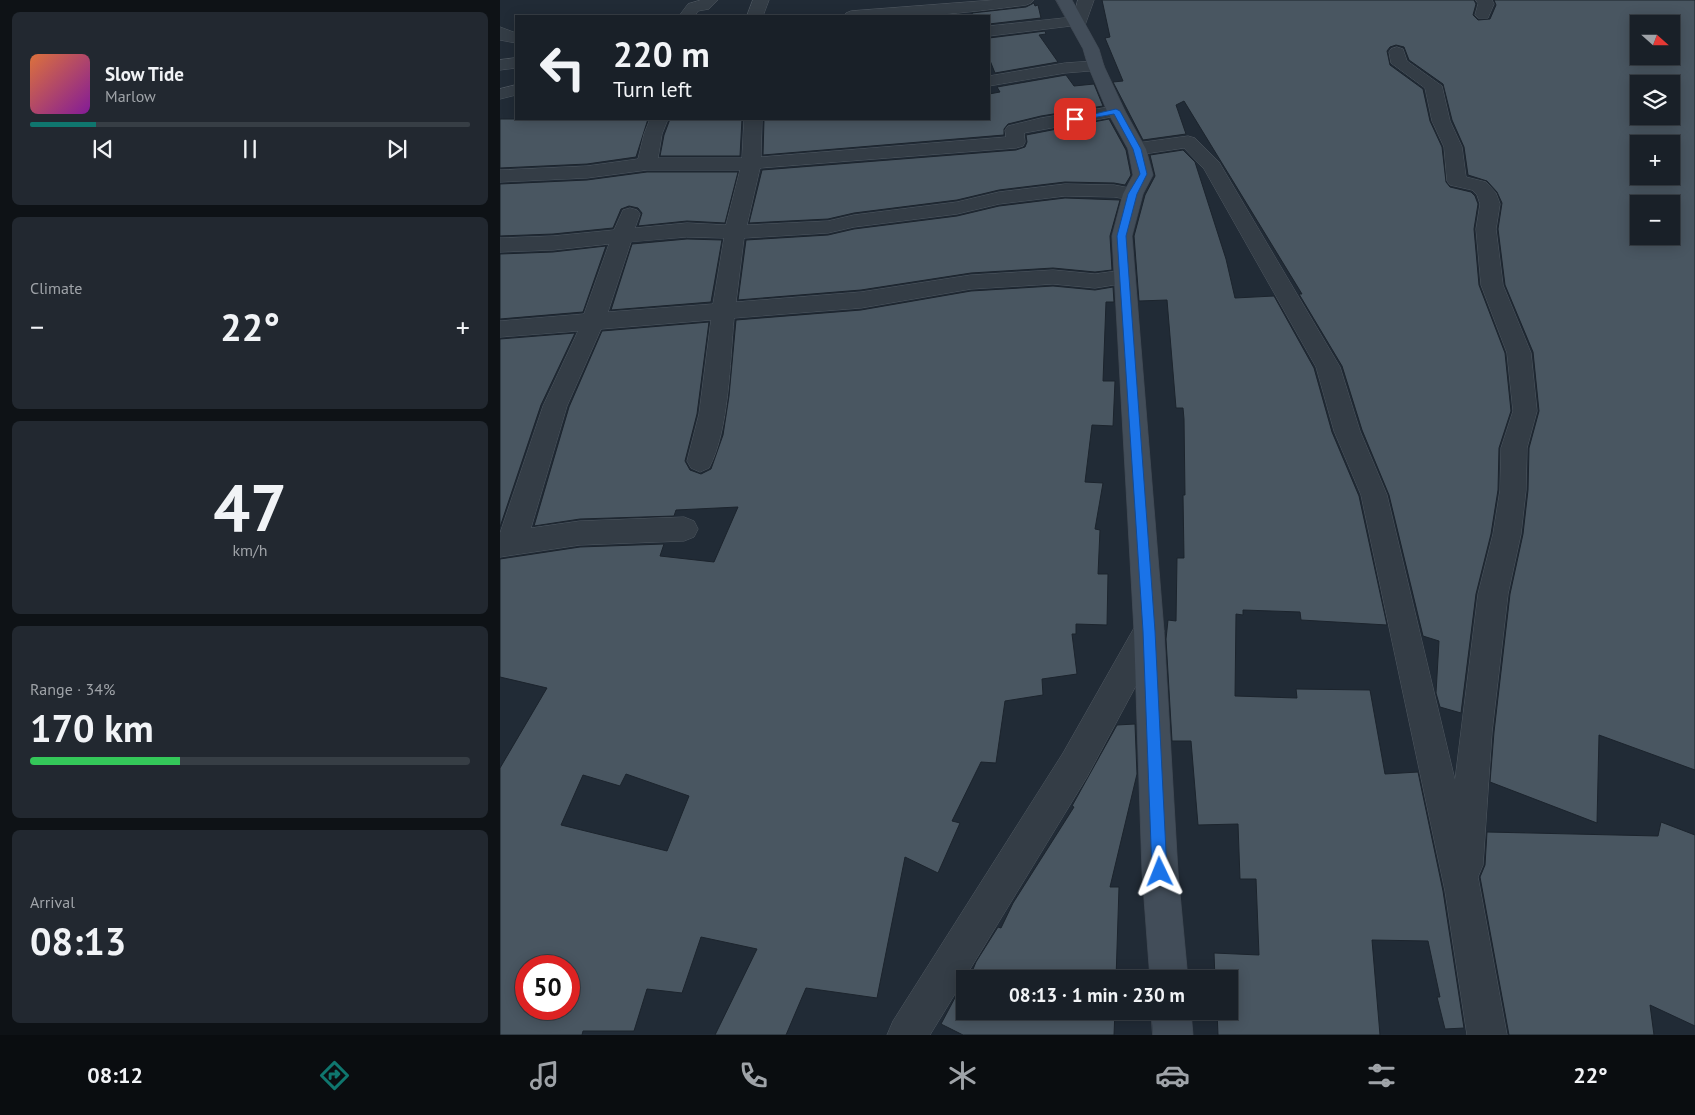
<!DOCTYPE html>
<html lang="en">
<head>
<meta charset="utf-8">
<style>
	:root { --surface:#192028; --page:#222830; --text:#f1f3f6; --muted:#9fa3a8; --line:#373e45; --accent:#0f766e }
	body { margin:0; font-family:"PT Sans",sans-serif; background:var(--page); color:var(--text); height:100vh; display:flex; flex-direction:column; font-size:19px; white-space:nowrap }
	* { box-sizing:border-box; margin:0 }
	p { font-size:16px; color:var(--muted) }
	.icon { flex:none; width:28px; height:28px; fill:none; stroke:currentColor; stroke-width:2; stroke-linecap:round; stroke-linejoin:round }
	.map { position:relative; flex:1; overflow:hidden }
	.details { display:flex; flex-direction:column; gap:12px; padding:12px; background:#0e1216; width:500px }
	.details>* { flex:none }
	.banner { position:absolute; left:15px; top:15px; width:475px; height:105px; border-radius:0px; box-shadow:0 2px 12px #0003,0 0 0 1px var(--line); background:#192028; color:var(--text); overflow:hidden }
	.needle { width:32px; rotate:111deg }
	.tools { position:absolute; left:1130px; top:15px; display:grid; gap:10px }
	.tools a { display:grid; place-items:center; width:50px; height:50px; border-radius:0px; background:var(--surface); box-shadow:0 2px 12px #0003,0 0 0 1px var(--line); font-size:25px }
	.speed { position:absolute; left:15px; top:955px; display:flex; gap:10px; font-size:25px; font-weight:700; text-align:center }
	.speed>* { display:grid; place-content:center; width:65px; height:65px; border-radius:50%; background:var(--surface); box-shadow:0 2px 12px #0003,0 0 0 1px var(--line); line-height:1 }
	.speed .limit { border:8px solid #d22; background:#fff; color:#111 }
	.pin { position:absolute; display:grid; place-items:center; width:42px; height:42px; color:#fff; margin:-21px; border-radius:10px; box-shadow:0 2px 8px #0006 }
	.me { position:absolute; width:55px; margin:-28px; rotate:358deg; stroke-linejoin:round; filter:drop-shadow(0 0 4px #0008) }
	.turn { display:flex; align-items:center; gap:18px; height:105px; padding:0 15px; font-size:22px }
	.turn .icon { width:65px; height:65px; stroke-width:2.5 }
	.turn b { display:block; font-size:35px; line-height:42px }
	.big { font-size:38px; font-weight:700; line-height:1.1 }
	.details .tile { flex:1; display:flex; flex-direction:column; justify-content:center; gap:8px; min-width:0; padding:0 18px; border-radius:8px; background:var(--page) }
	.details .dial { align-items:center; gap:0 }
	.dial b { font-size:65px; line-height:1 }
	.song { display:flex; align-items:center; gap:15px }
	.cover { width:60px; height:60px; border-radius:8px; background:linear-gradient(135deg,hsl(20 70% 55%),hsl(290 70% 35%)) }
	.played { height:5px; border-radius:2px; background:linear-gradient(90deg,var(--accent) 15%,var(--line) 15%) }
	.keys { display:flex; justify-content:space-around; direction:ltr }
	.heat { display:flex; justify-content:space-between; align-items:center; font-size:28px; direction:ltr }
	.charge { height:8px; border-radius:4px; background:linear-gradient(90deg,#34c759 34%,var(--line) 0) }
	.trip { position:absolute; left:456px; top:970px; width:282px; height:50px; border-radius:0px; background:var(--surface); box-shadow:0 2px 12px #0003,0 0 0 1px var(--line); font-weight:700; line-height:50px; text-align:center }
	.tab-bar { display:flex; height:80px; justify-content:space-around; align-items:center; background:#0a0d10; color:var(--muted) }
	.tab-bar .icon { width:35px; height:35px }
	.tab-bar .current { color:var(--accent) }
	.tab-bar b { font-size:22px; color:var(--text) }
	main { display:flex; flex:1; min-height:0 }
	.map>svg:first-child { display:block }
	.building { fill:#495661; stroke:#1c242d; fill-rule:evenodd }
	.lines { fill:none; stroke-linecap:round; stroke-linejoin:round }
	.minor-casing { stroke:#4f5861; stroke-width:1 }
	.tertiary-casing { stroke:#4f5861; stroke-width:1 }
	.secondary-casing { stroke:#3e4650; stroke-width:1 }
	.minor { fill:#343d46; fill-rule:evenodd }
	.tertiary { fill:#343d46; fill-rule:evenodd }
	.secondary { fill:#424d59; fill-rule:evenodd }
	.route { fill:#1a73e8; stroke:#114b97 }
</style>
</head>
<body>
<main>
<section class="details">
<div class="tile">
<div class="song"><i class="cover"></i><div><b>Slow Tide</b><p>Marlow</p></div></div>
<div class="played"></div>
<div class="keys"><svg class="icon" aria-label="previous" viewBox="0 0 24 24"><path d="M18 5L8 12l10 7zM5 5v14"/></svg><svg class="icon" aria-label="pause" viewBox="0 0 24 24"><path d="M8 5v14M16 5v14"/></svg><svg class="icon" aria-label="next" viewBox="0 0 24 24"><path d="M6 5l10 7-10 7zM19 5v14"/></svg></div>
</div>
<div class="tile"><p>Climate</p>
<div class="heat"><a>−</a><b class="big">22°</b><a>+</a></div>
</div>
<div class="tile dial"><b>47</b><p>km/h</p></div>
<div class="tile"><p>Range · 34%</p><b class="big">170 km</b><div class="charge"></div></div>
<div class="tile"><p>Arrival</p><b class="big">08:13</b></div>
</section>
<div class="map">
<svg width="1195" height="1035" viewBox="0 0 1195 1035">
	<rect width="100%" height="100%" fill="#212b36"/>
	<g class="building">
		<path d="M602,0h372l2,4 -3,11 5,5 12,-1 6,-14 -2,-5h201v770l-96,-35 -2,88 -107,-41 4,-50 16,-138 13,-60 5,-44 1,-42 10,-37 -6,-59 -28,-67 -7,-56 4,-26 -5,-11 -10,-11 -19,-6 -4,-28 -12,-27 -9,-36 -34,-24 -5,-13 -8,-2 -6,2 -3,4 3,14 33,24 7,32 12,26 4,35 4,5 21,5 4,4 3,8 -4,25 5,56 26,68 6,58 -12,37 -1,42 -7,44 -15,60 -15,119 -21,-6 -4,-14 3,-52 -16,-5 -34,-141 -27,-65 -20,-64 -43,-72h3l-118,-193 -8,4 10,29 -43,6 -30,-58 10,-1 -18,-43 5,-1zM1139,24h32v32h-32zM1139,84h32v32h-32zM1139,144h32v32h-32zM1139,204h32v32h-32z"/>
		<path d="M534,3l1,3 3,-1 3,13 -52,6v-8h-16l-1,-3 54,-6z"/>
		<path d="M545,31l1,3 -7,1 19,27 -63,11 -6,-15v-20z"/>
		<path d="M566,75l8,11 20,-2 9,22 -62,10 -33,8 -4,5v6l-241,20 1,-36h225v-25l11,-2 -3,-5z"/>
		<path d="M0,119h148l-12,38 -49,7 -87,4z"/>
		<path d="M170,119h72l-2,37h-80l4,-21z"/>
		<path d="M609,119l17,31 5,25 -6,10 -11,-2 -49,-1 -66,8 -42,10 -103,13 -26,6 -79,4 13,-53 254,-20 9,-3 2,-5 -1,-7z"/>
		<path d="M683,150l12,12 31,97 9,39 39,-2 40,72 18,64 27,64 28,129 -86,-5 -1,-8 -57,-2v5l-7,-1 -1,82 62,2 -1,-9 74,1 15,84 33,-2 25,119 21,137 -19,1 -8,-32h3l-12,-56 -56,-1 8,95h-162l-1,-24h13v-32h-15l-1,-26 45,2 -3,-76h-16l-2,-55 -40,1 -7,-84h-19l-6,-102 2,-19 8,1 1,-63h7l-1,-63h2l-1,-76 -1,-11h-7l-9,-108 -28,1 -5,-65 11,-41 10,-19 -5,-21z"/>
		<path d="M147,172h91l-13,51 -38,-2 -49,5 4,-13 -4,-5 -9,-2 -8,3 -8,19 -60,6 -53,2v-52l87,-4z"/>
		<path d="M565,198l55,2 -10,36 2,34 -17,2 -42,-4 -82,5 -110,17 -123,10 8,-60 82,-5 26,-6 103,-13 42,-10z"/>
		<path d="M187,239l35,1 -11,62 -100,8 21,-66z"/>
		<path d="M106,246l-23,66 -83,7v-65l53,-2z"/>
		<path d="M553,286l42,4 18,-3 1,15h-8l-3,79h12l-2,45 -21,-1 -7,57 18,1 -8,46 5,1 -2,44h10l-1,51 -31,-1v10h-4l5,40 -35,5 1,16 -38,6 -9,62 -15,-1 -29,59 8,2 -22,50 -33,-16 -28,141 -71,-10 -20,47h-71l42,-86 -56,-12 -19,56 -35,-4 -13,42h-51l-1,4h-82v-267l47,-80 -47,-11v-118l80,-12 84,-3 -4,12 54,6 24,-55 -62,3 -2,6 -94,3 -46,7 35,-119 33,-76 107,-9 -12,92 -12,47 5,9 11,4 10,-5 12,-34 6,-39 7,-76 125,-10 110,-19zM126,774l63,22 -22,55 -106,-26 22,-50 37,11zM26,966h43v43h-43z"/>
		<path d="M75,333l-34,72 -41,122v-188z"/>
		<path d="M635,724l2,50 -27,113h9l-3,92h-147l7,-17 22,-35 3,1 12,-25 61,-96 -2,-1 45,-81z"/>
		<path d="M1161,822l34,13v191l-45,-21 4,30h-145l-29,-158 5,-12 2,-33 171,4z"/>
		<path d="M465,987v24h150l-1,24h-151l-22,-11 17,-32 4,2z"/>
	</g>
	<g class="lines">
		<g class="minor-casing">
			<g id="minor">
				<path d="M201,0h17l-9,9 -11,2 -3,5h-16l9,-12z"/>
				<path d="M253,0h16l-6,16h-16z"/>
				<path d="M494,0h40l-3,3 -5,2c-60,8 -122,15 -183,11l3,-3 5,-2z"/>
				<path d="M578,0h16l-10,28 -6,2 -7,-4 -82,10v-10l84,-9z"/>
				<path d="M976,0h16l2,4 -6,14h-10l-3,-3 3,-11z"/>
				<path d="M0,27l16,6v10l-16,-3z"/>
				<path d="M897,47l6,2 4,12 35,25 8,35 12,26 4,30 20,5 10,11 4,11 -4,25 7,56 28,68 6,58 -10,37 -1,42 -5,44 -13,60 -16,138 -9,133 -5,12 29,158h-40l-22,-144 -84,-396 -27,-64 -18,-64 -112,-198 -20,-21 -47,7 -7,-2 -2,-4 2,-4 7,-2 51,-7 7,2 24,24 121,205 20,64 27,64 68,285 23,-186 15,-60 7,-44 1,-42 12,-37 -6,-58 -26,-68 -5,-56 4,-25 -3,-9 -5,-5 -22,-5 -3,-4 -3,-34 -12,-26 -7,-33 -34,-25 -2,-11 2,-3z"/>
				<path d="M16,58v10l-16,2v-10z"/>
				<path d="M596,61l6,1 2,4 -2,4 -37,3 -76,13v-10l76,-13z"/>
				<path d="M16,85v10l-16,4v-10z"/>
				<path d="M616,106l6,1 3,4 -3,4 -98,18 1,9 -2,4 -7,2 -256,20 -13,57 81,-4 26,-6 103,-13 42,-10 66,-8 49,1 26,5 3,4 -3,4 -7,2 -19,-3 -49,-1 -66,8 -42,10 -103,13 -26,6 -84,5 -8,64 125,-10 110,-17 82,-5 42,4 29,-4 8,2 3,5 -3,5 -37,6 -42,-4 -82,5 -110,19 -127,10c-4,43 -5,113 -25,150l-9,4 -9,-4 -4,-7 12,-47 12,-94 -110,9 -34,77 -36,122 49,-7 104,-4 10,4 4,8 -4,8 -10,4 -104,4 -80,12v-24l43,-127 35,-75 -78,6v-16l84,-7 25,-70 -56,6 -53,2v-14l53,-2 61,-6 9,-20 7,-2 7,2 3,4 -5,14 52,-5 39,2 14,-55h-93l-60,8 -87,4v-12l87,-4 51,-7 6,-25 6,-15h18l-6,15 -4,24h84l2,-39h18l-1,38 245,-20 -1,-7 3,-4 33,-8zM187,237l37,1 -11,66 -105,8 23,-70z"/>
			</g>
		</g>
		<g class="tertiary-casing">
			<path id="tertiary" d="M649,617l11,4 4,10 -4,10 -73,136 -157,258h-43l6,-14 170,-268 75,-132z"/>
		</g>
		<g class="secondary-casing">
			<g id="secondary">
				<path d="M556,0h16l27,49 5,17 21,45 21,38 7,26 -10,19 -11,42 32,395 14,241 10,107h-38l-8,-107 -8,-241 -22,-395 11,-42 10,-19 -5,-26 -21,-38 -19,-45 -5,-17z"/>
				<path d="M651,1011h40l2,24h-40z"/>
			</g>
		</g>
		<use href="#minor" class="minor"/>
		<use href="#tertiary" class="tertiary"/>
		<use href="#secondary" class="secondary"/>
	</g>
	<path class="route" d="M616,109l4,2 21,38 6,25 -10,20 -11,42 29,395 12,241 -2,6 -5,2 -6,-2 -2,-6 -9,-241 -26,-395 11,-42 12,-20 -7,-25 -19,-35 -39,7 -3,-2z"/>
</svg>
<div class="tools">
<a><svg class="needle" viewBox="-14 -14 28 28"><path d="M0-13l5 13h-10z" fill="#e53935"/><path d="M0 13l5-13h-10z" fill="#9fa3a8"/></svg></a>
<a><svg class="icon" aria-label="layers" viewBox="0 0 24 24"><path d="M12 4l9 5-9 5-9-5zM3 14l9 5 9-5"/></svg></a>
<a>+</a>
<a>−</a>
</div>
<div class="speed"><div class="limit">50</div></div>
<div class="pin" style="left:575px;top:119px;background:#d93025"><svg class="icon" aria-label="arrive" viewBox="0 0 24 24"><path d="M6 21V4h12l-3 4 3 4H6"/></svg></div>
<svg class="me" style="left:660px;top:872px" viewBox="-20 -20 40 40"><path d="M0-17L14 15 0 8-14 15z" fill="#1a73e8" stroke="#fff" stroke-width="4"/></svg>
<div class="trip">08:13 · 1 min · 230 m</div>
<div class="banner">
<div class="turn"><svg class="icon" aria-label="left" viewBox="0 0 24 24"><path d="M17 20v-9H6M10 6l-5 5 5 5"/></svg><div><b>220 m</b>Turn left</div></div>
</div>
</div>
</main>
<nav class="tab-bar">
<b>08:12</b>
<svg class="icon current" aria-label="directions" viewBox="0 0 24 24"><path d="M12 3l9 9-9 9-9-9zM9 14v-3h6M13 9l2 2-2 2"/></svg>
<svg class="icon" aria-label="music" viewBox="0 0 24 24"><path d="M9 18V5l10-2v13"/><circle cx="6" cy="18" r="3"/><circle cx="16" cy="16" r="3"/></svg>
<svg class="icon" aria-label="phone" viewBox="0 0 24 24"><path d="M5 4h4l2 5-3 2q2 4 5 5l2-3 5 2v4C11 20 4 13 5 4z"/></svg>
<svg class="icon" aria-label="climate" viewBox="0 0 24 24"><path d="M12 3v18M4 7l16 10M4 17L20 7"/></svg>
<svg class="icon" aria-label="car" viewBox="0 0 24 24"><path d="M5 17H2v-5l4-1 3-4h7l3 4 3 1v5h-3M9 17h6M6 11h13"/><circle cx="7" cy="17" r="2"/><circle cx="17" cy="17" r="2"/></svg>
<svg class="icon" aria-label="filters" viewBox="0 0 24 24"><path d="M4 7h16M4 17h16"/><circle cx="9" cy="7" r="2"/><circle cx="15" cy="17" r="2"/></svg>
<b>22°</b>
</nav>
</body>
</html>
